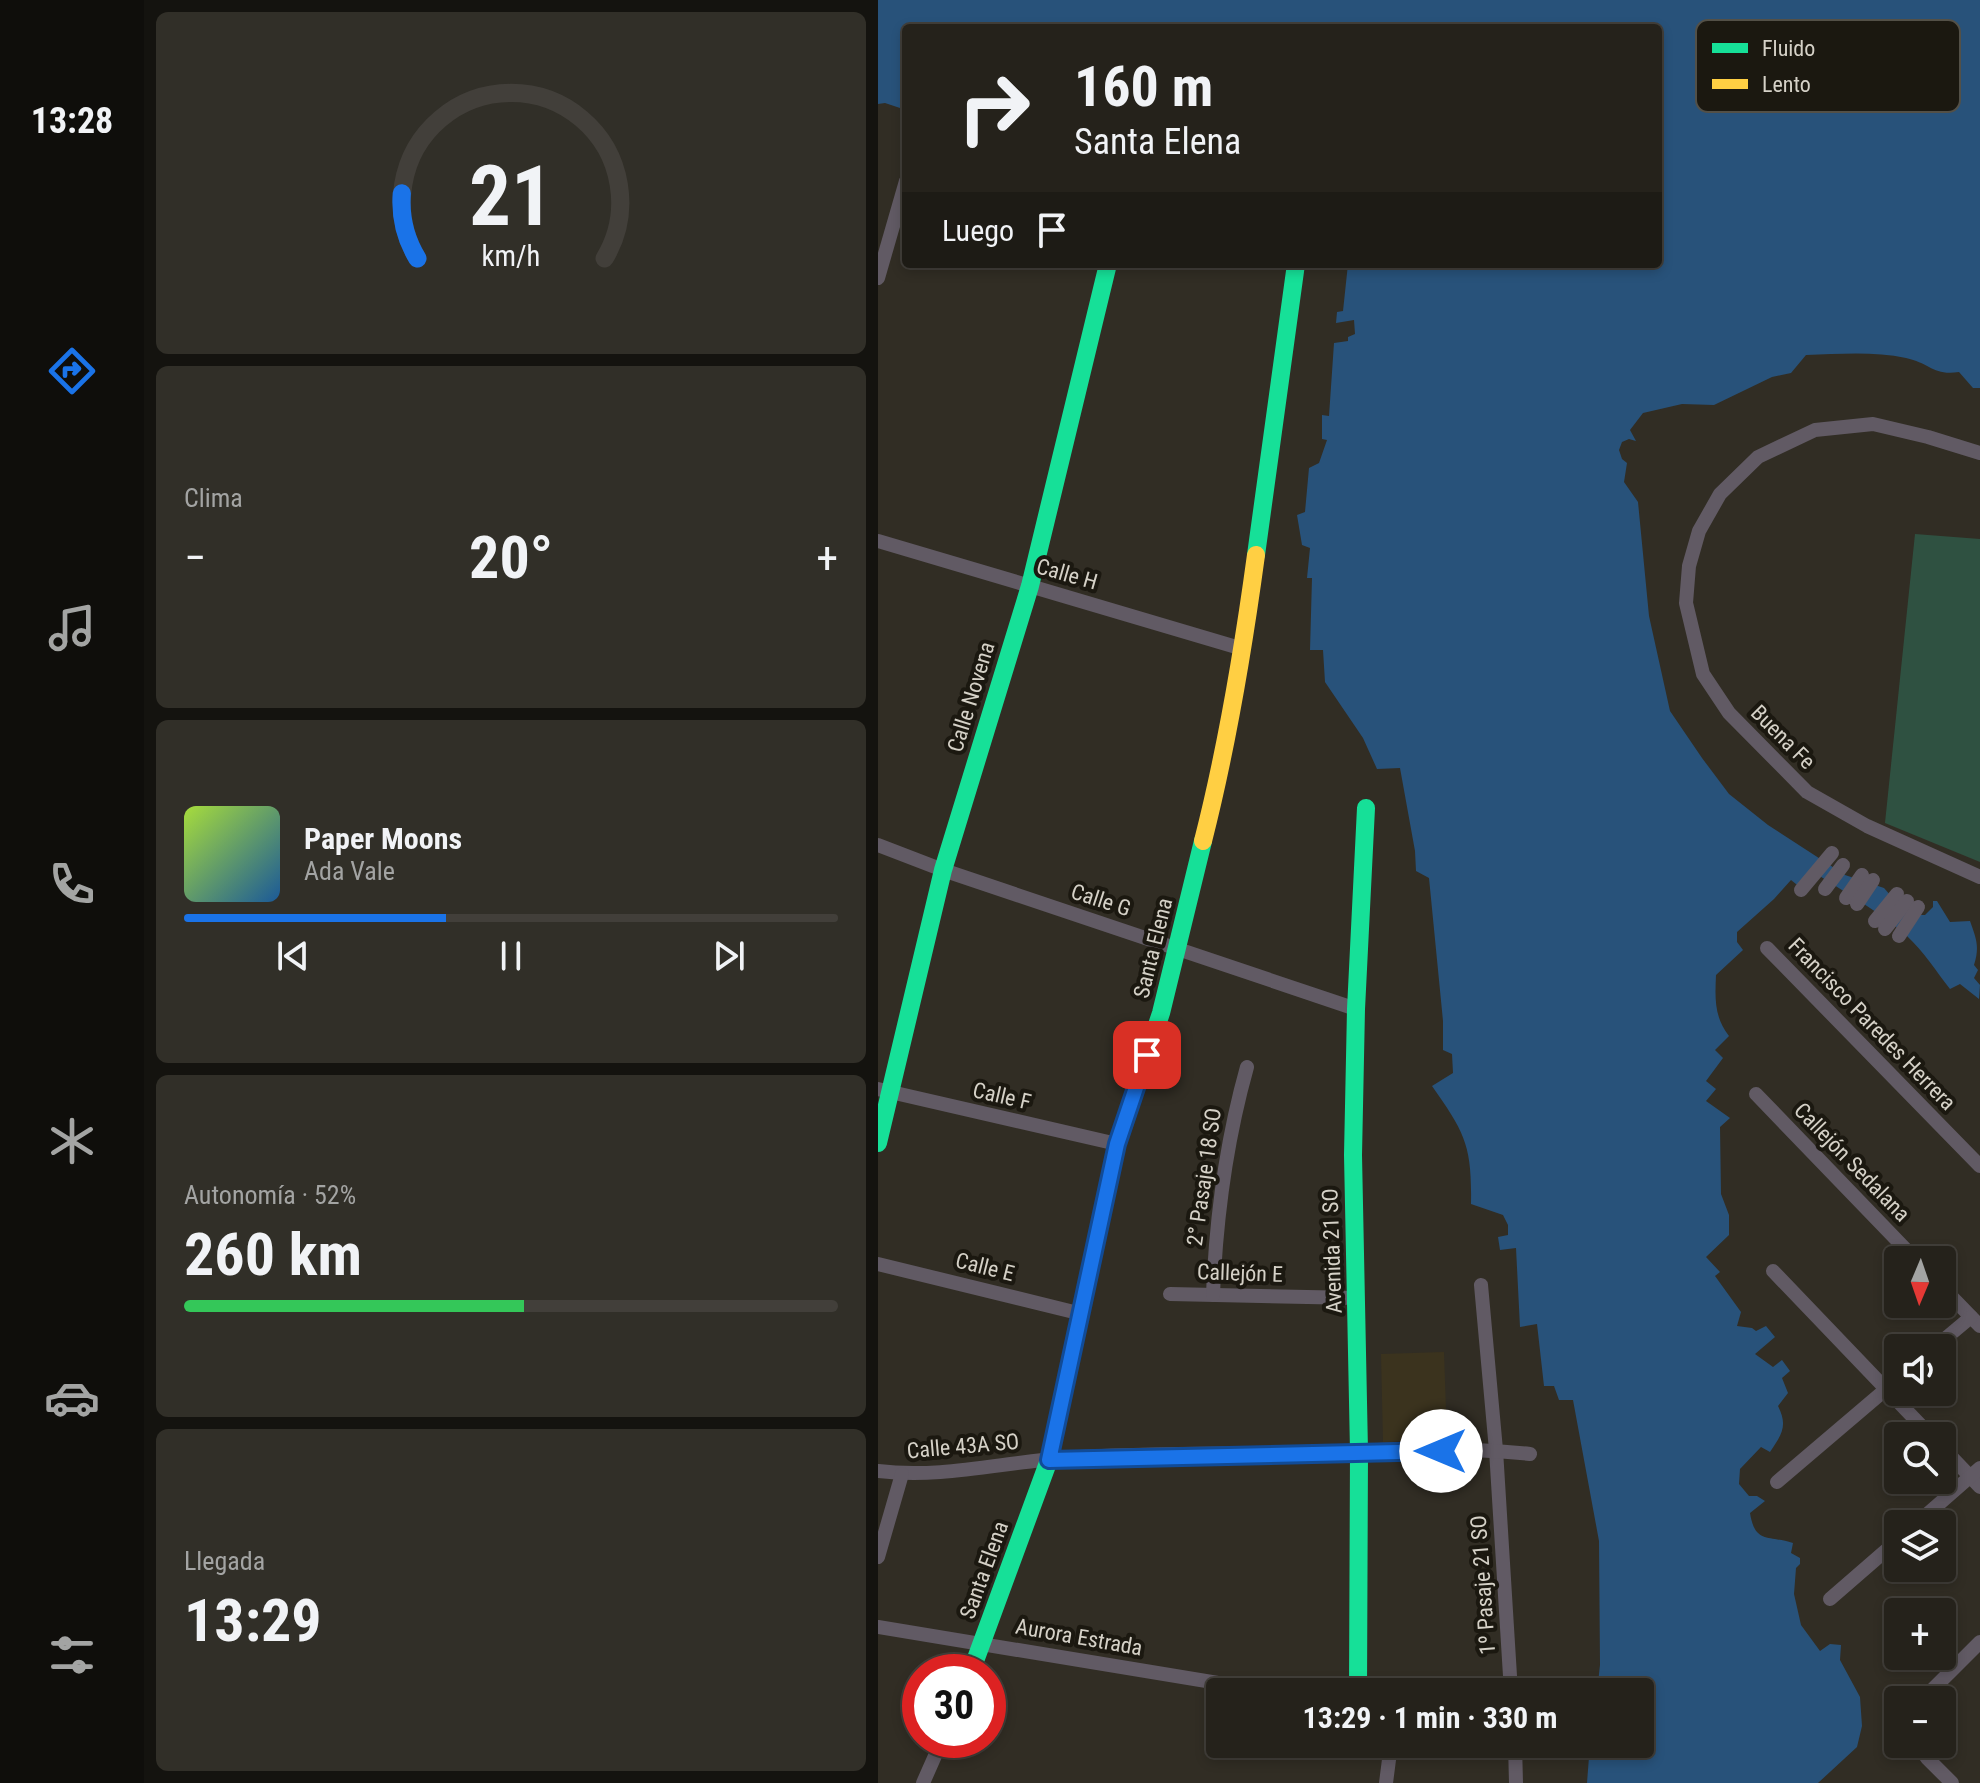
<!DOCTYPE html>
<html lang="es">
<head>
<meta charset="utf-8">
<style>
	:root { --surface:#25221b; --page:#312f28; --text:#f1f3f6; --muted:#a3a4a3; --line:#423f3a; --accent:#1a73e8 }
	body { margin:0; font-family:"Roboto Condensed",sans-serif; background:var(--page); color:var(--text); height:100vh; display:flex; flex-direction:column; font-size:30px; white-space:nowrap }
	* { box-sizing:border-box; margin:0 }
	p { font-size:26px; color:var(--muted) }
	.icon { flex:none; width:44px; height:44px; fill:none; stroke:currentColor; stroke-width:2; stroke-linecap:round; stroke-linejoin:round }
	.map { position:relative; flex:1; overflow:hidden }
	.details { display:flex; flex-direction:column; gap:12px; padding:12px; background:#14130f; width:734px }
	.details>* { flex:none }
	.banner { position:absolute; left:24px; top:24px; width:760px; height:244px; border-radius:8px; box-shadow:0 4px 12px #0003,0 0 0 2px var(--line); background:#25221b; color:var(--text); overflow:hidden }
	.needle { width:52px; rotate:182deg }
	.controls { position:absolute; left:1006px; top:1246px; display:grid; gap:16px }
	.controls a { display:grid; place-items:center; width:72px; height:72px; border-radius:8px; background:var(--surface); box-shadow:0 4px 12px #0003,0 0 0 2px var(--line); font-size:40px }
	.speed { position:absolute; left:24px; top:1654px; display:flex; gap:16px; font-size:40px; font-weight:700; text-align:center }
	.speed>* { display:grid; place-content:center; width:104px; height:104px; border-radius:50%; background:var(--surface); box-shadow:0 4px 12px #0003,0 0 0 2px var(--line); line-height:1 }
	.speed .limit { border:12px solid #d22; background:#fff; color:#111 }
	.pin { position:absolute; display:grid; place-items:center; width:68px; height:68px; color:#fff; margin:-34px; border-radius:16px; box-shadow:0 4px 12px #0006 }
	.me { position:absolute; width:88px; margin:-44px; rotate:270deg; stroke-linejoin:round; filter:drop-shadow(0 0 6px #0008) }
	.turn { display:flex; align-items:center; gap:28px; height:168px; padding:0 40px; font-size:36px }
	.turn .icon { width:104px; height:104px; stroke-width:2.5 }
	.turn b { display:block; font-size:56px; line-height:68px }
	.then { display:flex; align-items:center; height:76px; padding:0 40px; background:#0003; gap:16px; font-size:30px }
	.big { font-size:60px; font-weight:700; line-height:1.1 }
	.details .tile { flex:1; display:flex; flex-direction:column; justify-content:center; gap:12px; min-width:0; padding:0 28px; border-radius:12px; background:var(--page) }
	.details .dial { align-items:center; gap:0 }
	.dial svg { height:208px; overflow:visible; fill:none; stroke:var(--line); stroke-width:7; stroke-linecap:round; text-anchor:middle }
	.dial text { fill:var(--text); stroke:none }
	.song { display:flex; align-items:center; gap:24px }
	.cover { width:96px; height:96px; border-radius:12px; background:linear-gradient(135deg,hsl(80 70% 55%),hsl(210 70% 35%)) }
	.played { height:8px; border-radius:4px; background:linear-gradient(90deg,var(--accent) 40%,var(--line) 40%) }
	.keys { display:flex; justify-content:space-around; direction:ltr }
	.heat { display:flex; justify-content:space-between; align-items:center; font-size:44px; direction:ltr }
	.charge { height:12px; border-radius:6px; background:linear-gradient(90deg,#34c759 52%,var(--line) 0) }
	.trip { position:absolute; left:328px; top:1678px; width:448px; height:80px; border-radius:8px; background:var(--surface); box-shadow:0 4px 12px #0003,0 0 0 2px var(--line); font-weight:700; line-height:80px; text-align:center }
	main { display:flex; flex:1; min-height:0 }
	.tabs { display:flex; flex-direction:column; width:144px; justify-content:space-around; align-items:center; background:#0f0e0b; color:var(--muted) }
	.tabs .icon { width:56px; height:56px }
	.tabs .current { color:var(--accent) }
	.tabs b { font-size:36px; color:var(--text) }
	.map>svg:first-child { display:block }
	.built { fill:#3b331e }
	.green { fill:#2f5141 }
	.water { fill:#28527a }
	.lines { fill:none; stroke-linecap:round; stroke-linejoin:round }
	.street { stroke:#615a64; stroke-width:14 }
	.fast { stroke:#16e098; stroke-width:18 }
	.slow { stroke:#ffcf43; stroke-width:18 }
	.route-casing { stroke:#114b97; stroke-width:20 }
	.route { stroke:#1a73e8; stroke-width:14 }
	.labels { text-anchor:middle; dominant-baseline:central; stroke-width:8; stroke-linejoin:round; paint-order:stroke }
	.street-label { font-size:22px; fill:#d5d1c7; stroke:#1b1810 }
	.key { fill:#1b1810; stroke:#535047; stroke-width:2 }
	.key-label { font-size:22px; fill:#d5d1c7 }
</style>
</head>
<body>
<main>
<nav class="tabs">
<b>13:28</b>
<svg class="icon current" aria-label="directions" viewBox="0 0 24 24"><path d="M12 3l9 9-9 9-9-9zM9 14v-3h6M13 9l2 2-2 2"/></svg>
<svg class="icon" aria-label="music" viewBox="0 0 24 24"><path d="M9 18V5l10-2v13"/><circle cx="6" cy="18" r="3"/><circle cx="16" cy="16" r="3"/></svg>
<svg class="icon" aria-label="phone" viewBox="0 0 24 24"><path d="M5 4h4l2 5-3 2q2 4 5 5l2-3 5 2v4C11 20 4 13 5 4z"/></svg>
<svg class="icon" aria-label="climate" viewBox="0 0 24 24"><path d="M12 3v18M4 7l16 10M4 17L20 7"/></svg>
<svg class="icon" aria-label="car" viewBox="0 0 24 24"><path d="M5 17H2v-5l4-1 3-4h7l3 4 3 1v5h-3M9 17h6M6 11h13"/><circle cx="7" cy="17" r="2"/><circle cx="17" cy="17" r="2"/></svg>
<svg class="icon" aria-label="filters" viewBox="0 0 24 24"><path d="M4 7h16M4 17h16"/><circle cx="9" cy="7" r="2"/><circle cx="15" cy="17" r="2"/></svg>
</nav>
<section class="details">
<div class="tile dial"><svg viewBox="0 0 100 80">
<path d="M14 69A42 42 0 1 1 86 69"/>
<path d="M14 69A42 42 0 0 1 8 44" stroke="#1a73e8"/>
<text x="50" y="56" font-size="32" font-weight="700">21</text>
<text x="50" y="72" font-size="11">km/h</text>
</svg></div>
<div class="tile"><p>Clima</p>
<div class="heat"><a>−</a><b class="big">20°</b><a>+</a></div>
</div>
<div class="tile">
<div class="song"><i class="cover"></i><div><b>Paper Moons</b><p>Ada Vale</p></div></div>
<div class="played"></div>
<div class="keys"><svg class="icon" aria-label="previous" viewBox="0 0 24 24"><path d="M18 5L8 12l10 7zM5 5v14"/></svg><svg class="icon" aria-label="pause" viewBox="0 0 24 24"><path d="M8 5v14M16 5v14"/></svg><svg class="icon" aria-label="next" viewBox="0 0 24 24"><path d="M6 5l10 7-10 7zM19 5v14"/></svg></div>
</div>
<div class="tile"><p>Autonomía · 52%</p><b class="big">260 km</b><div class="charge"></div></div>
<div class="tile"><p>Llegada</p><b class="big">13:29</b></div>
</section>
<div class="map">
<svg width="1102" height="1783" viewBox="0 0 1102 1783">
	<rect width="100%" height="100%" fill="#312d24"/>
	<path class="built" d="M566,1352l3,87 -64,3 -2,-88z"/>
	<path class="green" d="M1037,534l65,5v323l-95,-39z"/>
	<path class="water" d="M0,0h1102v388h-7l-14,-16c-26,4 -29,-9 -53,-14 -32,-7 -67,-4 -100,-3l-15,18 -19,4 -58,28 -32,-1 -39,9 -13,17 6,11 -7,-2 -7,3 -3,8 3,9 5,4 -3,19 14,20 11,114 21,95 32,47 27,36 39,31 77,50 39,13 7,8 28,19h6l8,-8v-6h4l13,21 20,-1c6,17 10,25 4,44l4,5 -4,8 6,7 -1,14 -19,-15 -10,5c-14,-18 -26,-37 -43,-53 -27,-24 -59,-42 -89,-61l-12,17 -15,-12 -17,19 -37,33v10l6,8 -27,25c-1,23 -2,42 13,61l-14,14 8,8 -17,23 10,8 -10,12 24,17 -10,9 1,67 8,21v20l-23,22 14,15 -5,4 26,36 -4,14 15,2 4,3 10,-5 9,11 -20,17 18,13 9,-7 8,11 -8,7 6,15 -10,13c10,20 4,28 -8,46l-9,-5 -21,22 -1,15 10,12h8l8,5 -15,12c5,31 18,22 43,30l-2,10 9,5v6l-4,4 -2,26 7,31 19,26 10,-7 11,1 -1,15 20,37 2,29 -5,21 -39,36h-231l3,-39h50v-52h-43l3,-27 -1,-124 -26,-141h-14l-5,-14h-10l-7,-62 -17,3 -4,-79 -16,2 -2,-13 10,-2v-10l-5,-10 -32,-11c1,-59 -6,-71 -39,-118l21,-13 -1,-19 -9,-4v-29l-14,-143 -13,-7 -1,-20 -15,-83 -23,1 -14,-31 -38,-56 -2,-32h-13l2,-72h-5l3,-30 -8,-3 -5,-30 8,-3 4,-44 10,-5 8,-23 -5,-1v-24l7,1 5,-73 14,-2v-4l7,-3 -1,-14 -18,3 1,-11 6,-1 5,-47h310v-236h-752v82l-21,-7 -7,1z"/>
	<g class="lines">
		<g class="street">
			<path d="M0,278l28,-97"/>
			<path d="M1102,453l-52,-16 -55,-13 -58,6 -57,27 -38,37 -21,37 -10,35 -3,37 17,71 26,39 78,79 60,34 113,51"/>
			<path d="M0,541l365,108"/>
			<path d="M0,845l65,25 413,139"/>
			<path d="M947,889l18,-24"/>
			<path d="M923,890l31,-37"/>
			<path d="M968,898l16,-23"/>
			<path d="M979,904l16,-24"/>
			<path d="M997,921l22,-27"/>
			<path d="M1007,929l22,-28"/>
			<path d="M1021,936l19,-29"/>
			<path d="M889,948l213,218"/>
			<path d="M0,1089l239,55"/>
			<path d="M878,1094l160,166"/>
			<path d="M0,1264l204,50"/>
			<path d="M895,1271l158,165"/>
			<path d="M603,1285l15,165 15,242"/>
			<path d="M1064,1287l38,39"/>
			<path d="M292,1294l187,4"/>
			<path d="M335,1295c3,-78 13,-153 34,-228"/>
			<path d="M1056,1348l37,-31"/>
			<path d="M1064,1447l38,40"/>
			<path d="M0,1471c64,8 125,-9 188,-13 71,-5 143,-4 214,-5 83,-2 168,-8 250,1"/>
			<path d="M899,1482l121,-103"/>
			<path d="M1038,1524l64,-56"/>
			<path d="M0,1557l24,-83"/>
			<path d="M952,1599l68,-59"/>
			<path d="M0,1627l395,65"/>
			<path d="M1044,1700l58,-58"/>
			<path d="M637,1744l1,39"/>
			<path d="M1040,1744l9,14 25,25"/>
			<path d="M45,1783l19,-43"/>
			<path d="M508,1783l5,-39"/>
		</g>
		<g class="fast">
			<path d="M378,555l40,-291"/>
			<path d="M0,1143l65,-273 87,-284 78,-322"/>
			<path d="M93,1672l78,-212 68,-316 44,-131 42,-172"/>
			<path d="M480,1692l1,-241 -6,-296 3,-146 10,-201"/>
		</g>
		<path class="slow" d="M325,841c24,-94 40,-190 53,-286"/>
	</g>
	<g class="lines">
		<g class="route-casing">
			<path id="route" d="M269,1055l-30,89 -68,316 392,-9"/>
		</g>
		<use href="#route" class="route"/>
	</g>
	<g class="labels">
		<g class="street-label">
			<text transform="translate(189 574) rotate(16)">Calle H</text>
			<text transform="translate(93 697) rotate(-73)">Calle Novena</text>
			<text transform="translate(905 737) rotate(45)">Buena Fe</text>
			<text transform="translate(223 900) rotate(18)">Calle G</text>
			<text transform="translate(275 948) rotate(-76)">Santa Elena</text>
			<text transform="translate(994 1024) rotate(46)">Francisco Paredes Herrera</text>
			<text transform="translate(124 1096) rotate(13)">Calle F</text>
			<text transform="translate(974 1162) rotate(46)">Callejón Sedalana</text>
			<text transform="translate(326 1177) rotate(-82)">2° Pasaje 18 SO</text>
			<text transform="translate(454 1251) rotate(-92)">Avenida 21 SO</text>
			<text transform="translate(107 1267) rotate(14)">Calle E</text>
			<text transform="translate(362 1273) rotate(2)">Callejón E</text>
			<text transform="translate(85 1446) rotate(-5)">Calle 43A SO</text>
			<text transform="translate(106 1570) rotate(-70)">Santa Elena</text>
			<text transform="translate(605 1585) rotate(-94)">1º Pasaje 21 SO</text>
			<text transform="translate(201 1637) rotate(10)">Aurora Estrada</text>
		</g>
	</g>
	<rect x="818" y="20" width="264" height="92" rx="12" class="key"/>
	<rect x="834" y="43" width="36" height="10" fill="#16e098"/>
	<rect x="834" y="79" width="36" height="10" fill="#ffcf43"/>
	<g class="key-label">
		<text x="884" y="56">Fluido</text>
		<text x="884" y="92">Lento</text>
	</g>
</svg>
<div class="controls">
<a><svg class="needle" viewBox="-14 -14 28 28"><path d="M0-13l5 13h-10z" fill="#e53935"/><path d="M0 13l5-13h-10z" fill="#a3a4a3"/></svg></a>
<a><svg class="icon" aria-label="sound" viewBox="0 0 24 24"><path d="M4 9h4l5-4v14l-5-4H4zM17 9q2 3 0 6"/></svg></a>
<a><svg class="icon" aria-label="search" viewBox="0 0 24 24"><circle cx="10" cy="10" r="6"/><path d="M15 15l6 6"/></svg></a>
<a><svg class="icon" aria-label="layers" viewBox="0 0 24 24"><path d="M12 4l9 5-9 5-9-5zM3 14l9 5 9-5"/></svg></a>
<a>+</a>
<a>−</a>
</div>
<div class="speed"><div class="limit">30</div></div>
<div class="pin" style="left:269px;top:1055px;background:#d93025"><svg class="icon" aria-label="arrive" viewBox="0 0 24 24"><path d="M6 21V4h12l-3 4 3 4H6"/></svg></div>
<svg class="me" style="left:563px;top:1451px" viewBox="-20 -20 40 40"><circle r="19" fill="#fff"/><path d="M0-13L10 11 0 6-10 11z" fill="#1a73e8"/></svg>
<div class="trip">13:29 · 1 min · 330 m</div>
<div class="banner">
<div class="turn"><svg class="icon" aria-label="right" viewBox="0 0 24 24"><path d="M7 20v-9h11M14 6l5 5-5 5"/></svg><div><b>160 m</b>Santa Elena</div></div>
<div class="then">Luego<svg class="icon" aria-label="arrive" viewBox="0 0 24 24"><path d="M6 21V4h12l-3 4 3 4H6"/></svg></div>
</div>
</div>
</main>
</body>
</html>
